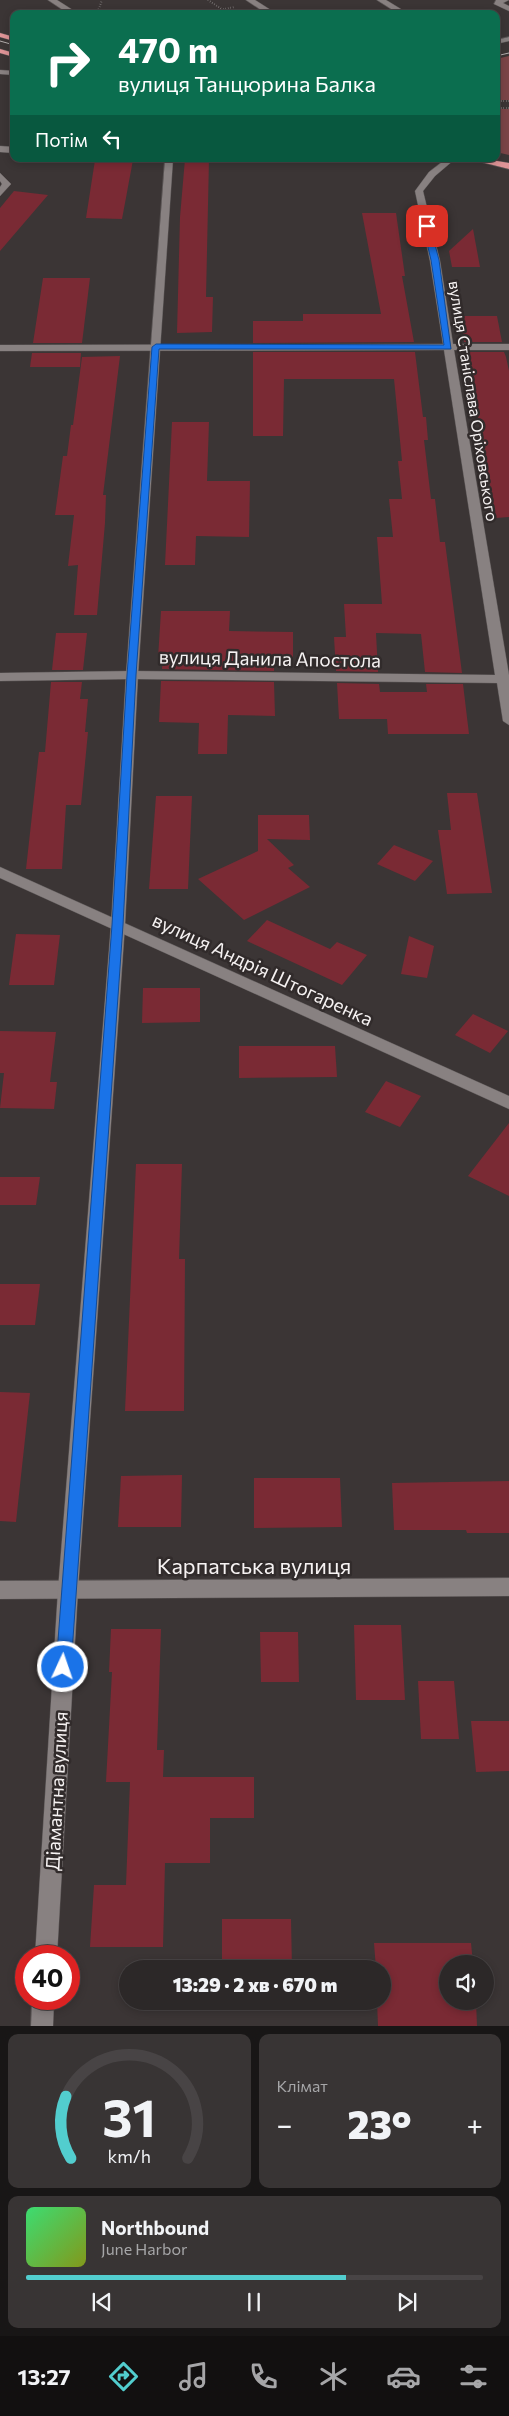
<!DOCTYPE html>
<html lang="uk">
<head>
<meta charset="utf-8">
<style>
	:root { --surface:#2c2828; --page:#383434; --text:#f1f3f6; --muted:#a6a6a8; --line:#484445; --accent:#52cdce }
	body { margin:0; font-family:Commissioner,sans-serif; background:var(--page); color:var(--text); height:100vh; display:flex; flex-direction:column; font-size:19px; white-space:nowrap }
	* { box-sizing:border-box; margin:0 }
	p { font-size:16px; color:var(--muted) }
	.icon { flex:none; width:28px; height:28px; fill:none; stroke:currentColor; stroke-width:2; stroke-linecap:round; stroke-linejoin:round }
	.map { position:relative; height:2026px; overflow:hidden }
	.panel { display:flex; flex-direction:column; gap:8px; padding:8px; background:#181616; flex:1 }
	.panel>* { flex:none }
	.top-card { position:absolute; left:10px; top:10px; width:490px; height:152px; border-radius:10px; box-shadow:0 2px 8px #0003,0 0 0 1px var(--line); background:#0b6e4f; color:#fff; overflow:hidden }
	.fabs { position:absolute; left:439px; top:1955px; display:grid; gap:10px }
	.fabs a { display:grid; place-items:center; width:55px; height:55px; border-radius:50%; background:var(--surface); box-shadow:0 2px 8px #0003,0 0 0 1px var(--line); font-size:25px }
	.speed { position:absolute; left:15px; top:1945px; display:flex; gap:10px; font-size:25px; font-weight:700; text-align:center }
	.speed>* { display:grid; place-content:center; width:65px; height:65px; border-radius:50%; background:var(--surface); box-shadow:0 2px 8px #0003,0 0 0 1px var(--line); line-height:1 }
	.speed .limit { border:8px solid #d22; background:#fff; color:#111 }
	.pin { position:absolute; display:grid; place-items:center; width:42px; height:42px; color:#fff; margin:-21px; border-radius:10px; box-shadow:0 2px 8px #0006 }
	.me { position:absolute; width:55px; margin:-28px; rotate:3deg; stroke-linejoin:round; filter:drop-shadow(0 0 4px #0008) }
	.turn { display:flex; align-items:center; gap:18px; height:105px; padding:0 25px; font-size:22px }
	.turn .icon { width:65px; height:65px; stroke-width:2.5 }
	.turn b { display:block; font-size:35px; line-height:42px }
	.then { display:flex; align-items:center; height:48px; padding:0 25px; background:#0003; gap:10px; font-size:19px }
	.big { font-size:38px; font-weight:800; line-height:1.1 }
	.panel .card { flex:1; display:flex; flex-direction:column; justify-content:center; gap:8px; min-width:0; padding:0 18px; border-radius:10px; background:var(--page) }
	.panel .dial { align-items:center; gap:0 }
	.dial svg { height:130px; overflow:visible; fill:none; stroke:var(--line); stroke-width:7; stroke-linecap:round; text-anchor:middle }
	.dial text { fill:var(--text); stroke:none }
	.song { display:flex; align-items:center; gap:15px }
	.cover { width:60px; height:60px; border-radius:8px; background:linear-gradient(135deg,hsl(140 70% 55%),hsl(70 70% 35%)) }
	.played { height:5px; border-radius:2px; background:linear-gradient(90deg,var(--accent) 70%,var(--line) 70%) }
	.keys { display:flex; justify-content:space-around; direction:ltr }
	.heat { display:flex; justify-content:space-between; align-items:center; font-size:28px; direction:ltr }
	.panel .tiles { flex:1; display:grid; gap:8px; grid-template-columns:1fr 1fr }
	.card:last-child { grid-column:span 2 }
	.trip { position:absolute; left:119px; top:1960px; width:272px; height:50px; border-radius:25px; background:var(--surface); box-shadow:0 2px 8px #0003,0 0 0 1px var(--line); font-weight:800; line-height:50px; text-align:center }
	.tab-bar { display:flex; height:80px; justify-content:space-around; align-items:center; background:#121010; color:var(--muted) }
	.tab-bar .icon { width:35px; height:35px }
	.tab-bar .active { color:var(--accent) }
	.tab-bar b { font-size:22px; color:var(--text) }
	.map>svg:first-child { display:block }
	.green { fill:#7b4447 }
	.building { fill:#7a2a34 }
	.lines { fill:none; stroke-linecap:round; stroke-linejoin:round }
	.lane-casing { stroke:#595454; stroke-width:1 }
	.street-casing { stroke:#595454; stroke-width:1 }
	.secondary-casing { stroke:#595454; stroke-width:1 }
	.highway-casing { stroke:#595454; stroke-width:1 }
	.path { stroke:#938e8e; stroke-width:2; stroke-dasharray:0.5 2; stroke-linecap:butt }
	.lane { fill:#888181; fill-rule:evenodd }
	.street { fill:#888181; fill-rule:evenodd }
	.secondary { fill:#888181; fill-rule:evenodd }
	.highway { fill:#df9497; fill-rule:evenodd }
	.tram { stroke:#b3aeae; stroke-width:1 }
	.route { fill:#1a73e8; stroke:#114b97 }
	.labels { text-anchor:middle; dominant-baseline:central; stroke-width:5; stroke-linejoin:round; paint-order:stroke }
	.far-street-label { font-size:16px; fill:#f6f2f2; stroke:#312b2b }
	.street-label { font-size:19px; fill:#f6f2f2; stroke:#312b2b }
	.near-street-label { font-size:22px; fill:#f6f2f2; stroke:#312b2b }
</style>
</head>
<body>
<div class="map">
<svg width="509" height="2026" viewBox="0 0 509 2026">
	<rect width="100%" height="100%" fill="#3b3535"/>
	<g class="green">
		<path d="M509,56v44h-13v-41z"/>
		<path d="M496,109h13v46l-13,-3z"/>
	</g>
	<g class="building">
		<path d="M185,159h24l-3,138h7l-1,35 -35,1 3,-116z"/>
		<path d="M95,160h38l-11,59 -36,-1z"/>
		<path d="M14,191l34,4 -48,56v-43z"/>
		<path d="M362,213h34l9,63h-3l12,66 -161,1v-22h50v-7h78z"/>
		<path d="M473,229l7,38h-28l-3,-16z"/>
		<path d="M43,278h47l-8,65h-49z"/>
		<path d="M460,316h37l5,26h-38z"/>
		<path d="M253,352h162l8,65h3l2,23h-4l7,59h4l5,43h5l17,131 -37,-1 -4,-38 -45,-1 2,39 -42,-1 -2,-34h12l-2,-33h38l-5,-67h16l-4,-38h13l-4,-38h4l-8,-82h-110l-1,57h-30z"/>
		<path d="M466,352h38l2,5 3,14v146l-13,1z"/>
		<path d="M32,353h49l-1,14h-50z"/>
		<path d="M120,356l-17,139h3l-1,28 -8,92h-23l4,-50 -10,1 6,-51h-19l8,-59h4l4,-31h2l9,-68z"/>
		<path d="M172,422h37l-2,59h43l-1,56 -53,-1 -1,29h-30z"/>
		<path d="M161,611h69l-1,20 64,1v25h-19v14l-112,-2 1,-11h-5z"/>
		<path d="M56,633h31l-4,37h-31z"/>
		<path d="M161,681l113,1 1,34 -47,-1 -1,39h-29l1,-31 -40,-1z"/>
		<path d="M51,682h31l-2,17h8l-3,33h3l-7,73h-15l-4,64h-36l13,-117h6z"/>
		<path d="M337,683l42,1 1,8h47l-1,-8h37l6,50h-81l-1,-15h-48z"/>
		<path d="M447,793h30l15,100 -45,1 -9,-64h13z"/>
		<path d="M156,796h36l-4,93h-39z"/>
		<path d="M258,815h51l1,25 -43,-1 27,26 -6,3 22,19 -66,33 -46,-41 60,-28z"/>
		<path d="M394,845l39,16 -18,20 -38,-17z"/>
		<path d="M267,920l63,29 7,-7 30,13 -25,30 -95,-44z"/>
		<path d="M16,934l44,1 -6,50h-45z"/>
		<path d="M409,936l25,10 -7,32 -26,-4z"/>
		<path d="M143,988h57v34l-58,1z"/>
		<path d="M473,1014l35,17 -18,22 -35,-18z"/>
		<path d="M0,1031l56,1 -6,50h7l-3,27 -54,-1 4,-35h-4z"/>
		<path d="M239,1046h96l2,31 -98,1z"/>
		<path d="M386,1081l35,15 -21,31 -35,-15z"/>
		<path d="M509,1123v73l-41,-20z"/>
		<path d="M136,1164h46l-3,95h6l-1,152h-59z"/>
		<path d="M0,1177h40l-4,28h-36z"/>
		<path d="M0,1284h40l-5,41h-35z"/>
		<path d="M0,1392l30,1 -14,129 -16,-1z"/>
		<path d="M182,1475l-1,52h-63l3,-51z"/>
		<path d="M254,1478h86l2,49 -88,1z"/>
		<path d="M509,1481v52h-42l-1,-3h-72l-2,-47z"/>
		<path d="M354,1625h47l4,75h-49z"/>
		<path d="M111,1629h50l-4,121h7l-1,27h91v41h-44v45h-45l-2,84h-73l4,-62h32l4,-103h-24l6,-110h-3z"/>
		<path d="M260,1632h38l1,50h-38z"/>
		<path d="M418,1681h36l5,58h-38z"/>
		<path d="M471,1721h38v50l-33,1z"/>
		<path d="M222,1919h69l1,50h-70z"/>
		<path d="M374,1943h97l2,21h-25v37h28l1,25h-99l-1,-25h5v-32h-6z"/>
	</g>
	<g class="lines">
		<g class="lane-casing">
			<g id="lane">
				<path d="M48,0h9l22,14h-10z"/>
				<path d="M246,0h9l22,14h-10z"/>
				<path d="M496,0h13l-6,3 6,3v5l-15,-7z"/>
				<path d="M0,146l14,1v6l-14,-1z"/>
			</g>
		</g>
		<g class="street-casing">
			<g id="street">
				<path d="M377,0h9l23,14h-10z"/>
				<path d="M0,70l14,1v4l-14,-1z"/>
				<path d="M446,159h9l-20,17 -12,15 17,70 13,83h56v6h-55l55,325v50l-6,-4 -6,-38 -365,-4 -132,2v-8l132,-2 363,4 -51,-325 -444,1v-6l443,-1 -13,-83 -15,-70 14,-19z"/>
				<path d="M0,173l11,11 -11,12v-9l2,-3 -2,-3z"/>
				<path d="M0,867l509,229v13l-509,-231z"/>
				<path d="M509,1578v18l-509,3v-18z"/>
			</g>
		</g>
		<g class="secondary-casing">
			<g id="secondary">
				<path d="M509,37v4l-13,3v-4z"/>
				<path d="M165,159h8l-35,516 -13,250 -47,665 -21,366h-22l23,-366 53,-665 15,-250z"/>
				<path d="M32,1999h22l-1,27h-22z"/>
			</g>
		</g>
		<g class="highway-casing">
			<g id="highway">
				<path d="M0,33l14,4v4l-14,-4z"/>
				<path d="M0,49l14,4v4l-14,-4z"/>
				<path d="M469,159h16l24,4v6z"/>
			</g>
		</g>
		<g class="path">
			<path d="M208,0l21,14"/>
			<path d="M97,14l5,-14"/>
			<path d="M196,14l39,-7"/>
			<path d="M496,101h13"/>
			<path d="M496,108h13"/>
		</g>
		<use href="#lane" class="lane"/>
		<use href="#street" class="street"/>
		<use href="#secondary" class="secondary"/>
		<use href="#highway" class="highway"/>
		<g class="tram">
			<path d="M0,41l14,4"/>
			<path d="M496,56l13,-3"/>
		</g>
	</g>
	<path class="route" d="M427,224l3,2 9,34 12,89h-292l-23,326 -13,250 -52,742 -3,6 -5,2 -5,-2 -2,-6 56,-742 15,-250 25,-328 4,-3 288,1 -13,-85 -8,-34z"/>
	<g class="labels">
		<g class="far-street-label">
			<text transform="translate(474 401) rotate(81)">вулиця Станіслава Оріховського</text>
		</g>
		<g class="street-label">
			<text transform="translate(270 658) rotate(1)">вулиця Данила Апостола</text>
			<text transform="translate(263 969) rotate(25)">вулиця Андрія Штогаренка</text>
			<text transform="translate(56 1791) rotate(-87)">Діамантна вулиця</text>
		</g>
		<g class="near-street-label">
			<text x="254" y="1565">Карпатська вулиця</text>
		</g>
	</g>
</svg>
<div class="fabs">
<a><svg class="icon" aria-label="sound" viewBox="0 0 24 24"><path d="M4 9h4l5-4v14l-5-4H4zM17 9q2 3 0 6"/></svg></a>
</div>
<div class="speed"><div class="limit">40</div></div>
<div class="pin" style="left:427px;top:226px;background:#d93025"><svg class="icon" aria-label="arrive" viewBox="0 0 24 24"><path d="M6 21V4h12l-3 4 3 4H6"/></svg></div>
<svg class="me" style="left:63px;top:1667px" viewBox="-20 -20 40 40"><circle r="17" fill="#1a73e8" stroke="#fff" stroke-width="3"/><path d="M0-11L8 9 0 5-8 9z" fill="#fff"/></svg>
<div class="trip">13:29 · 2 хв · 670 m</div>
<div class="top-card">
<div class="turn"><svg class="icon" aria-label="right" viewBox="0 0 24 24"><path d="M7 20v-9h11M14 6l5 5-5 5"/></svg><div><b>470 m</b>вулиця Танцюрина Балка</div></div>
<div class="then">Потім<svg class="icon" aria-label="left" viewBox="0 0 24 24"><path d="M17 20v-9H6M10 6l-5 5 5 5"/></svg></div>
</div>
</div>
<section class="panel">
<div class="tiles">
<div class="card dial"><svg viewBox="0 0 100 80">
<path d="M14 69A42 42 0 1 1 86 69"/>
<path d="M14 69A42 42 0 0 1 11 31" stroke="#52cdce"/>
<text x="50" y="56" font-size="32" font-weight="700">31</text>
<text x="50" y="72" font-size="11">km/h</text>
</svg></div>
<div class="card"><p>Клімат</p>
<div class="heat"><a>−</a><b class="big">23°</b><a>+</a></div>
</div>
<div class="card">
<div class="song"><i class="cover"></i><div><b>Northbound</b><p>June Harbor</p></div></div>
<div class="played"></div>
<div class="keys"><svg class="icon" aria-label="previous" viewBox="0 0 24 24"><path d="M18 5L8 12l10 7zM5 5v14"/></svg><svg class="icon" aria-label="pause" viewBox="0 0 24 24"><path d="M8 5v14M16 5v14"/></svg><svg class="icon" aria-label="next" viewBox="0 0 24 24"><path d="M6 5l10 7-10 7zM19 5v14"/></svg></div>
</div>
</div>
</section>
<nav class="tab-bar">
<b>13:27</b>
<svg class="icon active" aria-label="directions" viewBox="0 0 24 24"><path d="M12 3l9 9-9 9-9-9zM9 14v-3h6M13 9l2 2-2 2"/></svg>
<svg class="icon" aria-label="music" viewBox="0 0 24 24"><path d="M9 18V5l10-2v13"/><circle cx="6" cy="18" r="3"/><circle cx="16" cy="16" r="3"/></svg>
<svg class="icon" aria-label="phone" viewBox="0 0 24 24"><path d="M5 4h4l2 5-3 2q2 4 5 5l2-3 5 2v4C11 20 4 13 5 4z"/></svg>
<svg class="icon" aria-label="climate" viewBox="0 0 24 24"><path d="M12 3v18M4 7l16 10M4 17L20 7"/></svg>
<svg class="icon" aria-label="car" viewBox="0 0 24 24"><path d="M5 17H2v-5l4-1 3-4h7l3 4 3 1v5h-3M9 17h6M6 11h13"/><circle cx="7" cy="17" r="2"/><circle cx="17" cy="17" r="2"/></svg>
<svg class="icon" aria-label="filters" viewBox="0 0 24 24"><path d="M4 7h16M4 17h16"/><circle cx="9" cy="7" r="2"/><circle cx="15" cy="17" r="2"/></svg>
</nav>
</body>
</html>
